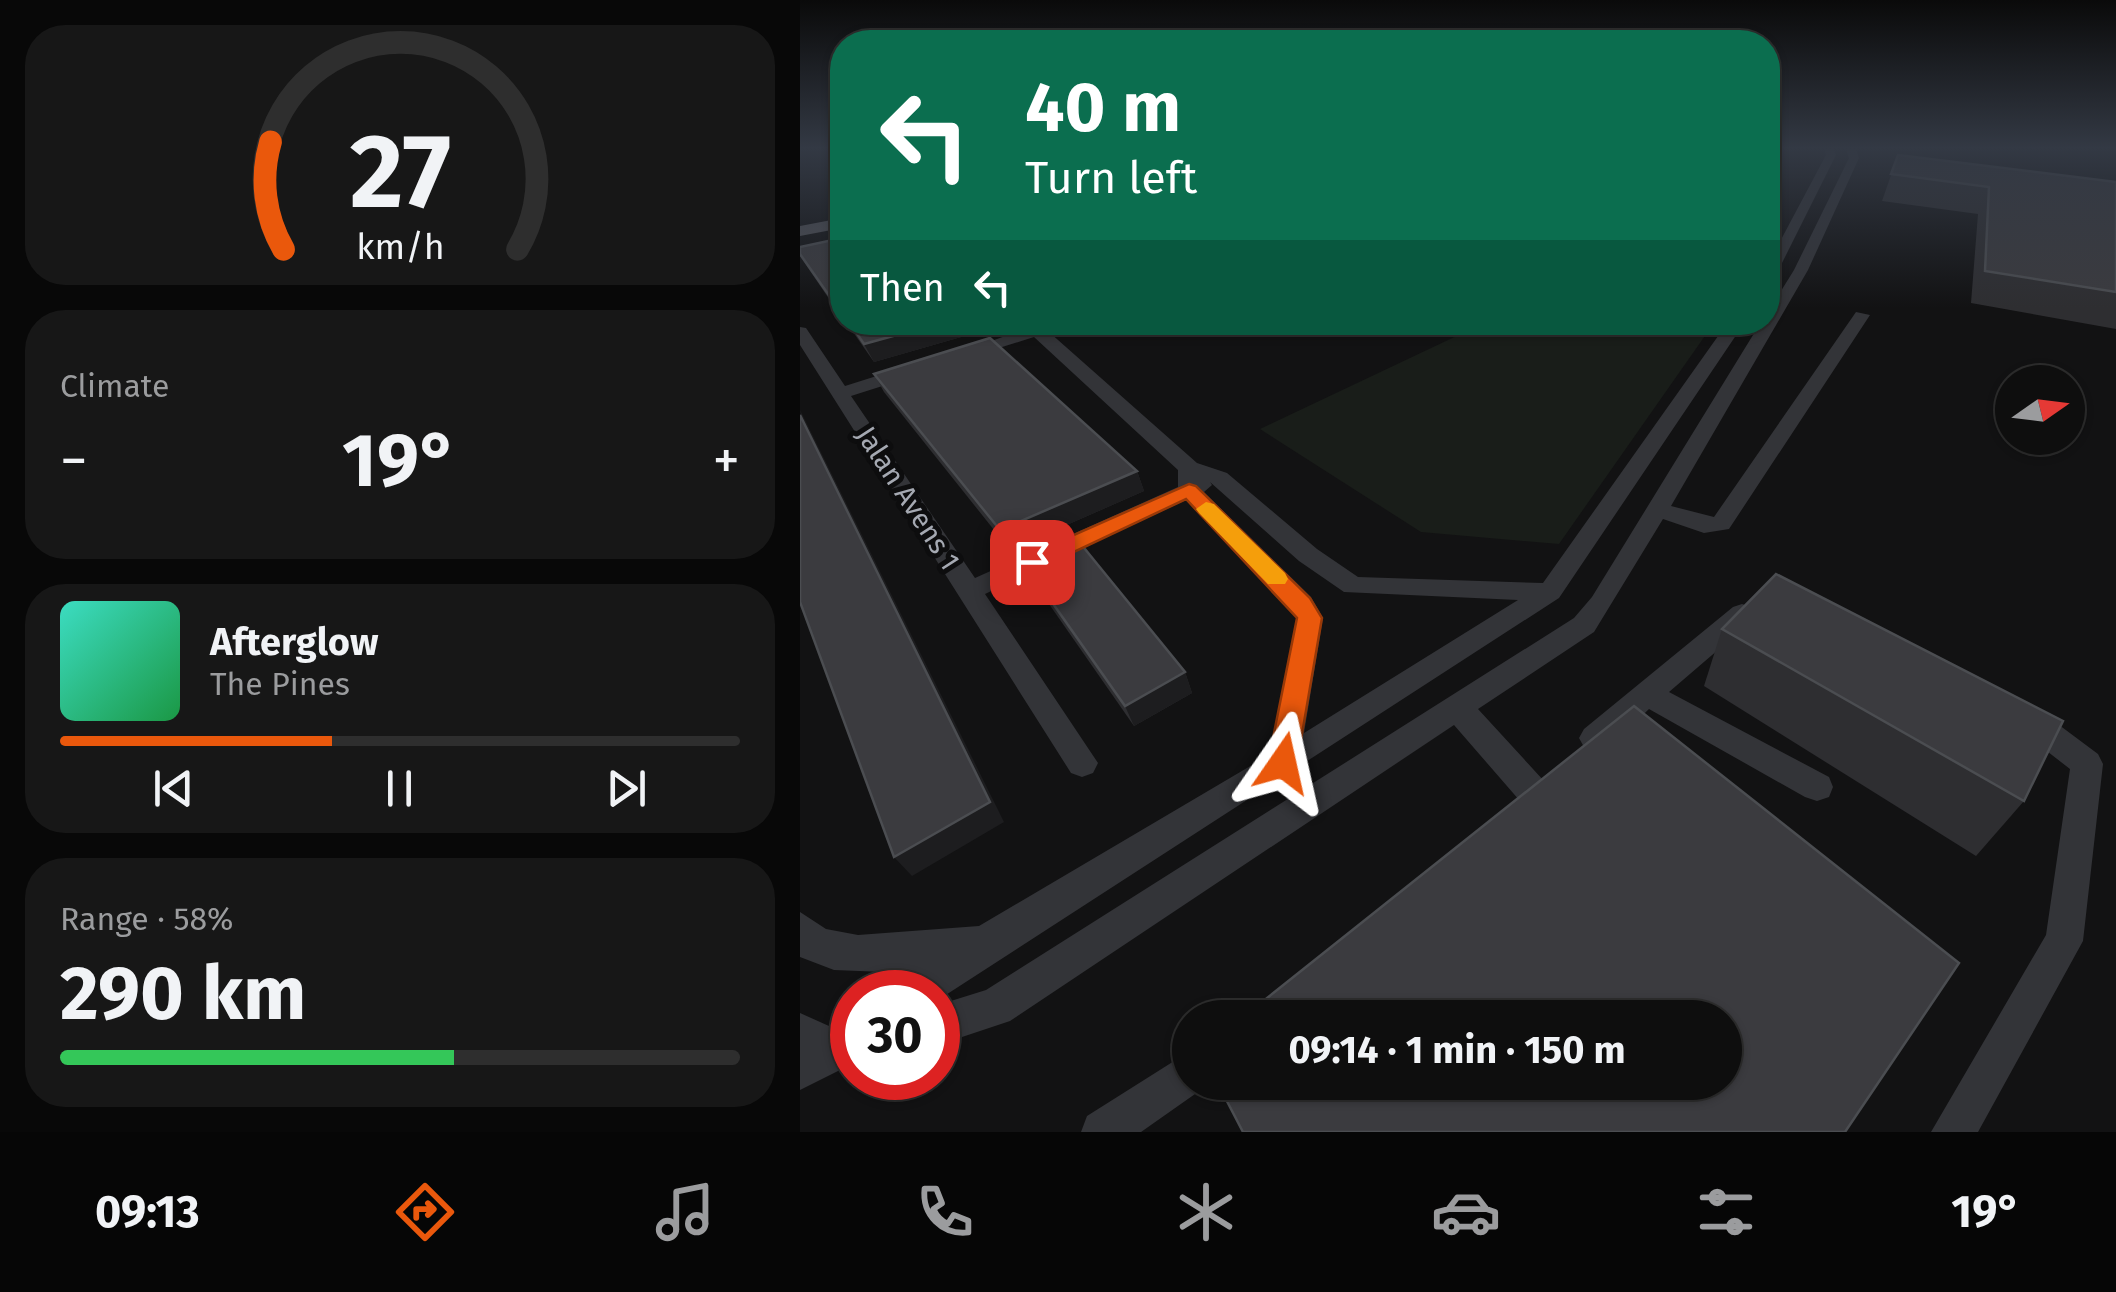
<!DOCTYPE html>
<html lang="en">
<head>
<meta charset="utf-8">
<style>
	:root { --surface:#0e0e0e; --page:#171717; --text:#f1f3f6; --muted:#9b9c9e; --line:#2e2e2e; --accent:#ea580c }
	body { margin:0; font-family:"Fira Sans",sans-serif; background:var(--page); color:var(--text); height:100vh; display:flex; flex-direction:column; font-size:38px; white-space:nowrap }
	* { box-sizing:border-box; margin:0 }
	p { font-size:32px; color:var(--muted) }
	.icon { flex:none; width:55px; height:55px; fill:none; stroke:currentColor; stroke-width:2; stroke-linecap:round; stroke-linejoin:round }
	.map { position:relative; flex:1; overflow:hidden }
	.drawer { display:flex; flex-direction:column; gap:25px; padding:25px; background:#080808; width:800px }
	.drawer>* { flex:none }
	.top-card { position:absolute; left:30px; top:30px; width:950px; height:305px; border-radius:40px; box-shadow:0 2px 8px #0004,0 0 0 2px var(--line); background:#0b6e4f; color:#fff; overflow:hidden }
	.needle { width:65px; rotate:76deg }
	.buttons { position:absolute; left:1195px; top:365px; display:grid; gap:20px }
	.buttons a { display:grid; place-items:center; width:90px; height:90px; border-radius:50%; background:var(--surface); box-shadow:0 2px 8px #0004,0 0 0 2px var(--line); font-size:50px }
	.speed { position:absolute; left:30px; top:970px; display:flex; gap:20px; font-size:50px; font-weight:700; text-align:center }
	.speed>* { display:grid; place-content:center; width:130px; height:130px; border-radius:50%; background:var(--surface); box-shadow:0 2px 8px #0004,0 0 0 2px var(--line); line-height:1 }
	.speed .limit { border:15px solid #d22; background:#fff; color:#111 }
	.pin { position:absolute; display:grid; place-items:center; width:85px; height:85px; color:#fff; margin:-42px; border-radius:20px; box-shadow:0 5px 15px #0006 }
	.me { position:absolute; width:110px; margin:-55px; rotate:11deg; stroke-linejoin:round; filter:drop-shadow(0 0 8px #0008) }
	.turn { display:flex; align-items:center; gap:35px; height:210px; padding:0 30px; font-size:45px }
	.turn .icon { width:130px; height:130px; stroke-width:2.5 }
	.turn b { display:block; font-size:70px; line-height:85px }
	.then { display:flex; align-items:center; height:95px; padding:0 30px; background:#0003; gap:20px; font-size:38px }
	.big { font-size:75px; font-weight:700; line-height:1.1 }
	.drawer .widget { flex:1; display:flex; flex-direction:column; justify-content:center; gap:15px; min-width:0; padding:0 35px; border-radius:40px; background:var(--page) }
	.drawer .dial { align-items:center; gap:0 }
	.dial svg { height:260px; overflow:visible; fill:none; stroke:var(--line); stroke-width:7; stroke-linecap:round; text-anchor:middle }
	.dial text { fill:var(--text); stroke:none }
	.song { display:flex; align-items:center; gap:30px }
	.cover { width:120px; height:120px; border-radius:15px; background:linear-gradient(135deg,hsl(170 70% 55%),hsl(140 70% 35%)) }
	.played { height:10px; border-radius:5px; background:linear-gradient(90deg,var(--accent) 40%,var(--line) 40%) }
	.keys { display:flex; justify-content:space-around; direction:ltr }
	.heat { display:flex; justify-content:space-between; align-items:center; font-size:55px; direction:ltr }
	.charge { height:15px; border-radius:8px; background:linear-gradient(90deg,#34c759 58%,var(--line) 0) }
	.trip { position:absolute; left:372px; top:1000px; width:570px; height:100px; border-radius:50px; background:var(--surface); box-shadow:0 2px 8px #0004,0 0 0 2px var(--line); font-weight:700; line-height:100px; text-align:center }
	.dock { display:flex; height:160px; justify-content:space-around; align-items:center; background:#060606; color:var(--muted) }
	.dock .icon { width:70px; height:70px }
	.dock .selected { color:var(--accent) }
	.dock b { font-size:45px; color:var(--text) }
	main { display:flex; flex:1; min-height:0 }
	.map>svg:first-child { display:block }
	.green { fill:#191d19 }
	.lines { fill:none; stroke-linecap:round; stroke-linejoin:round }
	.minor { fill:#333438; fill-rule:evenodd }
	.major { fill:#505156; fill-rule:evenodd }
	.wall { fill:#2e2e31 }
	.shaded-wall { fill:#1d1d1f }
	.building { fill:#3b3b3f; stroke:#4b4d51; stroke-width:2.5 }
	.route { fill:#ea580c; stroke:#983908; stroke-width:2.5 }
	.slow { fill:#f59e0b }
	.labels { text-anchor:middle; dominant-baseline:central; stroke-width:10; stroke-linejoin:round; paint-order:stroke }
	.street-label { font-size:28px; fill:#a5a9b2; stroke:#0d0d0e }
</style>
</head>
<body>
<main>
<section class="drawer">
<div class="widget dial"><svg viewBox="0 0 100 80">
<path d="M14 69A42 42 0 1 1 86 69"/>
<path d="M14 69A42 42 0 0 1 10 36" stroke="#ea580c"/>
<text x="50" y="56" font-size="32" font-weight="700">27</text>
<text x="50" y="72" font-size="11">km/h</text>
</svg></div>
<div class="widget"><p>Climate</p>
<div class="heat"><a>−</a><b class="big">19°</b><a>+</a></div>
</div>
<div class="widget">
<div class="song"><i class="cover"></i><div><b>Afterglow</b><p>The Pines</p></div></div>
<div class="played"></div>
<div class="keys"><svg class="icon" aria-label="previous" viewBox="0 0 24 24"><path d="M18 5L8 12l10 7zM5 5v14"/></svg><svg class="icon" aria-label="pause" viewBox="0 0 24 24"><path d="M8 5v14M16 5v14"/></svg><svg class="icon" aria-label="next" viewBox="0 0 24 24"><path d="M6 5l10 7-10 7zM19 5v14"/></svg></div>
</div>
<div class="widget"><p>Range · 58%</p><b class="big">290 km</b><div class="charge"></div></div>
</section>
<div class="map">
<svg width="1316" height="1132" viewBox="0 0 1316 1132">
	<rect width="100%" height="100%" fill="#121213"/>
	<path class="green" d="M684,323h230l-155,221 -138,-12 -161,-103z"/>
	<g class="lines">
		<g class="minor">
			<path d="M1024,149h10l2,6 -61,122 -7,4v-17l58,-109z"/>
			<path d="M1046,149h10l3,9 -51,112 -137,236 43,11 142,-205 14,3 -141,214 -25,4 -41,-14 -69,113 -116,77 66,72 4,10 -4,10 -12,4 -12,-4 -66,-76 -444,296 -72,24v-40l48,-15 588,-372 18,-21 169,-275h7v-10l26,-42 55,-112z"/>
			<path d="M219,322h53l-23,10 148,131 30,10 90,76 41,28 185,6 185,-261h17l-186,276 -621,402v-8h-43l6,-14 8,-5 -75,-3 -34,-13v-45l26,17 32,6 121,-9 290,-171 28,-137 -111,-118 -201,94 113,169 -5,10 -11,4 -11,-4 -271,-428v-18l6,1 39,58 60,-19h12v8l-66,21 124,182 203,-91v-17l-144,-133 -70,22 -9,-5 70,-25zM410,482l89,79 45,31 174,8 -214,133 19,-115 -12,-21 -107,-105 8,-7z"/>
			<path d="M942,604l16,5 4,7 -4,7 -11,2 -78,67 160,85 4,10 -4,10 -12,4 -12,-4 -156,-88c-17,16 -40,47 -65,38l-5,-9 5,-9 149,-122z"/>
			<path d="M1228,707l11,3 59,44 5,10 -20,177 -105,191h-47l115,-197 24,-166 -53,-41 -4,-9 4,-9z"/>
			<path d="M0,1013l29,13 23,-12v50l-52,26z"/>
			<path d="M390,1051v31h17l-2,5 -64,45h-60l6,-16z"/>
		</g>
		<path class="major" d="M42,218v10l-42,8v-10z"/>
	</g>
	<g class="wall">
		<path d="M1098,155l218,27v147l-145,-26 7,-89 -96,-13z"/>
		<path d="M42,238v80l-42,-62v-9z"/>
		<path d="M46,322h132l4,9 -108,31z"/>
		<path d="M74,374l263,97 7,20 -134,59 -126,-158z"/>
		<path d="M223,561l162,111 7,21 -58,33 -101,-145z"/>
		<path d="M922,629l302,172 -48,55 -272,-170z"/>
	</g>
	<g class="shaded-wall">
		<path d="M144,322h34l4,9 -108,31 -10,-18z"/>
		<path d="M0,410l204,412 -92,54 -18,-19z"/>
		<path d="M337,471l7,20 -134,59 -10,-20z"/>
		<path d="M385,672l7,21 -58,33 -9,-20z"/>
	</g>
	<g class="building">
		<path d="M1098,155l218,27v110l-131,-21 4,-84 -98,-13z"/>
		<path d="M42,238v76l-42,-60v-7z"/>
		<path d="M49,322h95l-80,22z"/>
		<path d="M190,338l147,133 -137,59 -126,-156z"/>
		<path d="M0,415l190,387 -96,55 -94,-255z"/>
		<path d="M276,538l109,134 -60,34 -102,-145z"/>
		<path d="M976,574l287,147 -39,80 -302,-172z"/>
		<path d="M834,706l325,257 -114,169h-602l-26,-50h508v-64h-483z"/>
	</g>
	<linearGradient id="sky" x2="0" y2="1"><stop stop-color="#0a0a0a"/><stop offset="0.48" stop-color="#333944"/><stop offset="1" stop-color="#333944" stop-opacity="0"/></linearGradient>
	<rect width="1316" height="308" fill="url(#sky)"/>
	<path class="route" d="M389,484l7,2 114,112 12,20 -25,145 -4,9 -10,3 -11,-3 -4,-9 29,-145 -111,-119 -146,69h-16l-3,-6 3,-5z"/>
	<path class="slow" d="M406,502l8,2 71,69 3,6 -3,5h-17l-69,-71 -3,-4z"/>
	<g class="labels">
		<g class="street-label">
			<text transform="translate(108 498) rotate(57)">Jalan Avens 1</text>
		</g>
	</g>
</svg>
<div class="buttons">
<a><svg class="needle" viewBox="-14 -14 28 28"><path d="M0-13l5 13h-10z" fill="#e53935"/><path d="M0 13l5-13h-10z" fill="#9b9c9e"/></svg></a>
</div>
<div class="speed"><div class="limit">30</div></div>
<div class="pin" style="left:232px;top:562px;background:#d93025"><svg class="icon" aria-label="arrive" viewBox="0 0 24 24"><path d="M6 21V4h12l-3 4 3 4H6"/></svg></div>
<svg class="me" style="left:483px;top:763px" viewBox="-20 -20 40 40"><path d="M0-17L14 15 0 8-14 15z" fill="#ea580c" stroke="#fff" stroke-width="4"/></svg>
<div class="trip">09:14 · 1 min · 150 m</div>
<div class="top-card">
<div class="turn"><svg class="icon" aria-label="left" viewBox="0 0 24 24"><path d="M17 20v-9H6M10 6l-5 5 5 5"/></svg><div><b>40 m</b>Turn left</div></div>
<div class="then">Then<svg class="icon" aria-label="left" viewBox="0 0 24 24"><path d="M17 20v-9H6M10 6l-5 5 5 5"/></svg></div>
</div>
</div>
</main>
<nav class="dock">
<b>09:13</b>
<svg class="icon selected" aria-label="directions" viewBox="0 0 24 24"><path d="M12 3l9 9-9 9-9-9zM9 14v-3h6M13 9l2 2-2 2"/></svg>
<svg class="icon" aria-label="music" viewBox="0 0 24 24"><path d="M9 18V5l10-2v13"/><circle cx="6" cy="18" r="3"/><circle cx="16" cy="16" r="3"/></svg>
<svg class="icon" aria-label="phone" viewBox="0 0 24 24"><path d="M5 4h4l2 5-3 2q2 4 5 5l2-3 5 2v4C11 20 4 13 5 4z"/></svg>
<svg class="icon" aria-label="climate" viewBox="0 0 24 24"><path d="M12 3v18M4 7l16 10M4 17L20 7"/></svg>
<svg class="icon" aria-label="car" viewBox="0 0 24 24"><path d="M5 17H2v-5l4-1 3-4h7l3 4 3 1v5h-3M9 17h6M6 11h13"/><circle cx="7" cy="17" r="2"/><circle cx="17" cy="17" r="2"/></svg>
<svg class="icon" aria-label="filters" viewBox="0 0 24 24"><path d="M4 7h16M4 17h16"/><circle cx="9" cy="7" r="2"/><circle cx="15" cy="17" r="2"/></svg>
<b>19°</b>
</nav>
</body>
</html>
